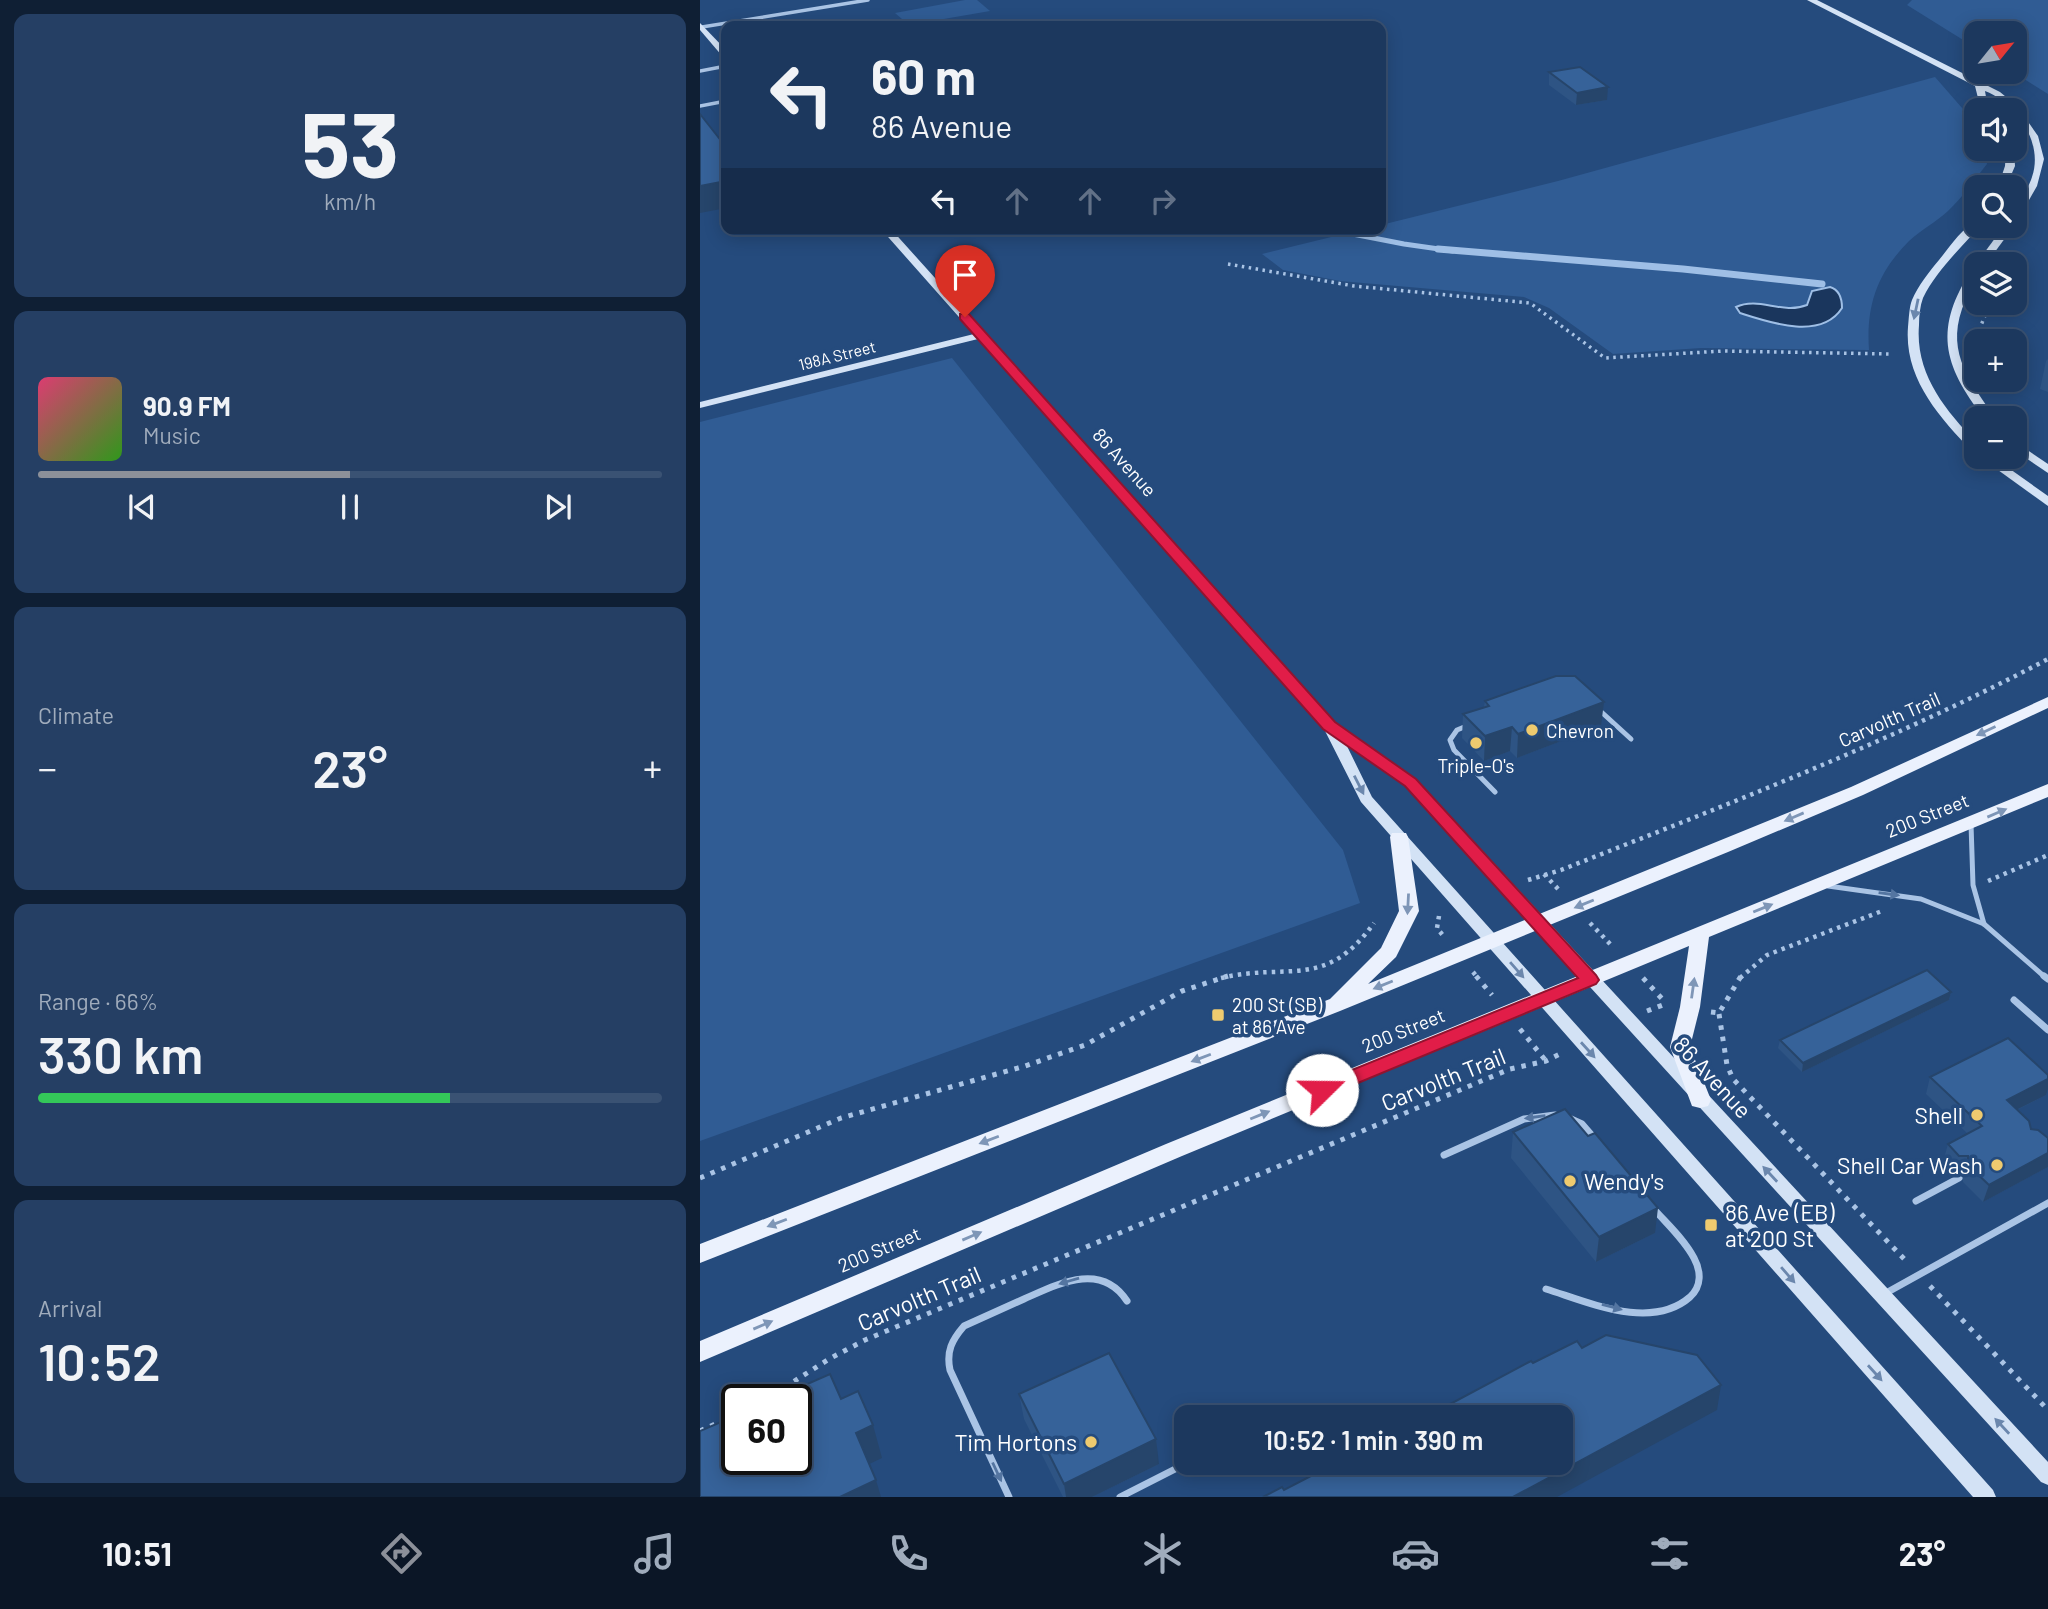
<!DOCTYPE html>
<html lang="en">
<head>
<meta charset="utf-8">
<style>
	:root { --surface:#1c385e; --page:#253f64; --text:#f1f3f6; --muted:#a0acbc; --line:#3a5273; --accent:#8c9099 }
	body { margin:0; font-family:Barlow,sans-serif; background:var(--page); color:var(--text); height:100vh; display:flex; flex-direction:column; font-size:26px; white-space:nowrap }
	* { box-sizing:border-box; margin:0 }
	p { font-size:23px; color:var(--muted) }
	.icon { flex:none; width:38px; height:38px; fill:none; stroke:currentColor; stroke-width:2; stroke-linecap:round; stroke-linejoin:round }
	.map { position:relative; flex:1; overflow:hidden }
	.side { display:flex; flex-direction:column; gap:14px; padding:14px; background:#0f1f34; width:700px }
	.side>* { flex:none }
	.top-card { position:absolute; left:21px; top:21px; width:665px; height:214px; border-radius:14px; box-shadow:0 4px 18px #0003,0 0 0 2px var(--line); background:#1c385e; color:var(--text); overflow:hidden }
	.needle { width:46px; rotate:60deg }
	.controls { position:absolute; left:1264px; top:21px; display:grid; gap:14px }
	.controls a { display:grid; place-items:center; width:63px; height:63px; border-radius:14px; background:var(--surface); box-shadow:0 4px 18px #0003,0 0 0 2px var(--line); font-size:35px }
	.speed { position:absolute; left:21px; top:1384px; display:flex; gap:14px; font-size:35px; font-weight:700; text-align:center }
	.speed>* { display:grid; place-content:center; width:91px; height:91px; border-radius:50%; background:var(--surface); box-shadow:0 4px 18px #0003,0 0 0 2px var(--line); line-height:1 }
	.speed .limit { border:4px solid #111; border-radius:10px; background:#fff; color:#111 }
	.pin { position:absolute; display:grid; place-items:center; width:60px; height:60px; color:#fff; margin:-72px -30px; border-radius:50% 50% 50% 0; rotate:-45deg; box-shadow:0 0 7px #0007 }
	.pin .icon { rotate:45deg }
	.me { position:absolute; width:77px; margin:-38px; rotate:68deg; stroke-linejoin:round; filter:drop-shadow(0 0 5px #0008) }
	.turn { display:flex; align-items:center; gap:24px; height:147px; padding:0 35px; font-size:32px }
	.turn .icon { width:91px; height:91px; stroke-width:2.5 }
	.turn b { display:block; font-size:49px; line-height:60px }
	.lanes { display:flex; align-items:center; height:66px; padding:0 35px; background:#0003; justify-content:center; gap:35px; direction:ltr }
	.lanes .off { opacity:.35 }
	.big { font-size:52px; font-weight:600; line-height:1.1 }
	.side .card { flex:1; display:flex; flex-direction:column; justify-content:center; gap:10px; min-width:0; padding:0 24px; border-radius:14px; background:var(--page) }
	.side .dial { align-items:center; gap:0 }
	.dial b { font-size:91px; line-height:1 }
	.song { display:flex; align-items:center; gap:21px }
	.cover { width:84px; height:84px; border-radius:10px; background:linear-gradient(135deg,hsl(340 70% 55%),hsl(110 70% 35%)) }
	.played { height:7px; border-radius:4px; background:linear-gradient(90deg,var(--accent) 50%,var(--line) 50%) }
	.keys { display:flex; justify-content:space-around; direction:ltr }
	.heat { display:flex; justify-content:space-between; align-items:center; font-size:38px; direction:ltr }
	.charge { height:10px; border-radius:5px; background:linear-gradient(90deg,#34c759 66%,var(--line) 0) }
	.trip { position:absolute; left:474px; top:1405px; width:399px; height:70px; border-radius:14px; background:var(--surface); box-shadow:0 4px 18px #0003,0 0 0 2px var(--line); font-weight:600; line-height:70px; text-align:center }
	.tab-bar { display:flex; height:112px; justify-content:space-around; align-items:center; background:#0b1626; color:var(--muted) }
	.tab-bar .icon { width:49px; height:49px }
	.tab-bar .current { color:var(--accent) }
	.tab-bar b { font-size:32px; color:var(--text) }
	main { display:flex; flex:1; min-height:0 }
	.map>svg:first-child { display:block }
	.green { fill:#305c94; fill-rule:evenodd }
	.water { fill:#1a365d; stroke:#9fbfe6; stroke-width:2 }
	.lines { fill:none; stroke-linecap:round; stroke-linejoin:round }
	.stream-far1 { stroke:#9fbfe6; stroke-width:5 }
	.stream { stroke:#9fbfe6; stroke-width:7 }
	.path-far2 { stroke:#aac4e5; stroke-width:3.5; stroke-dasharray:2.5 4.5; stroke-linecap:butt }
	.path-far1 { stroke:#aac4e5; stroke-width:4.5; stroke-dasharray:3.5 5; stroke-linecap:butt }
	.path { stroke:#aac4e5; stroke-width:5; stroke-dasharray:4.5 7; stroke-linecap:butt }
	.lane-far2 { stroke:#aac4e5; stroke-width:3.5 }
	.lane-far1 { stroke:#aac4e5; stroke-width:5 }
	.lane { stroke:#aac4e5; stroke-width:7 }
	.secondary { fill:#d3e2f5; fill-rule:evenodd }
	.primary { fill:#ebf1fd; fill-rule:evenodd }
	.wall { fill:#2e5484 }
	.shaded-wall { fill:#26456b }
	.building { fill:#366299; stroke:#26456b; stroke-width:2 }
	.oneway { fill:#6b87ad }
	.oneway2 { fill:#7e96b7 }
	.oneway3 { fill:#5475a1 }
	.route { fill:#e11d48; stroke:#92132f; stroke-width:2 }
	.poi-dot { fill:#eeca6f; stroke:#254b7d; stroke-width:2.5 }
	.labels { text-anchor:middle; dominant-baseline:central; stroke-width:7; stroke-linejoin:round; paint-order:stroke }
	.far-street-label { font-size:16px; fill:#fff; stroke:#254b7d }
	.street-label { font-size:19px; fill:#fff; stroke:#254b7d }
	.poi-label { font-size:19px; fill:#fff; stroke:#254b7d; text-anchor:start }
	.near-street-label { font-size:23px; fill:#fff; stroke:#254b7d }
	.near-poi-label { font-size:23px; fill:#fff; stroke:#254b7d; text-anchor:end }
</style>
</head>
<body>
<main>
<section class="side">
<div class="card dial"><b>53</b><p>km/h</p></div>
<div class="card">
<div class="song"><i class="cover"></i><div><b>90.9 FM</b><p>Music</p></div></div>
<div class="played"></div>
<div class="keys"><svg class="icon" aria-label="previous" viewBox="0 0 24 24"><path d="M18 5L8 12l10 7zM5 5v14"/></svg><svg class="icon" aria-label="pause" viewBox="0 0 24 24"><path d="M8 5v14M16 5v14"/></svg><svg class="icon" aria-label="next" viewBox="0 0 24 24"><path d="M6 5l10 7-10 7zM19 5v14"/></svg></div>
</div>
<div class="card"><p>Climate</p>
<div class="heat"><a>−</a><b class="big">23°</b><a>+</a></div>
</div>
<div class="card"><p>Range · 66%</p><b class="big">330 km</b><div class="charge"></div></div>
<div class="card"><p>Arrival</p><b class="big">10:52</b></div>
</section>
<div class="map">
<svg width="1348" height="1497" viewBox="0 0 1348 1497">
	<rect width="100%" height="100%" fill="#254b7d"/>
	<g class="green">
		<path d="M265,0h12l13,11 -81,14 -14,-12z"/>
		<path d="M1212,0h136v94l-35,-22 1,-39h-38v15l-69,-43z"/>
		<path d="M1235,77l41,47v25h7l4,15c-13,16 -24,33 -39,47 -12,11 -27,19 -39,30 -32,32 -43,65 -40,109l-168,-2 -88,6 -64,-46 -25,-11 -184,-16 -57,-11 -21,-16 102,-25h17v-4l177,-44zM1112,291l19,28c-37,12 -55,6 -91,-6l11,-11c19,4 37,11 55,3z"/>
		<path d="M252,358l391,492 17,53 -660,238v-719z"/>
	</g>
	<path class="water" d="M1130,287c10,3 12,12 12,21 -21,33 -74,14 -102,5l-4,-6c23,-11 46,8 71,-2l5,-14z"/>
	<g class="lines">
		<path class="stream-far1" d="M627,229l77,15 49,7"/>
		<path class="stream" d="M738,249l245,20 139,15"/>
		<g class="path-far2">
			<path d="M528,264l126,22 176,17 75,55 118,-7 169,3"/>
			<path d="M1312,264l10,-9"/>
			<path d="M1274,343l16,-40"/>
			<path d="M1307,408l20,22"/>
		</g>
		<g class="path-far1">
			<path d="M844,874l16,17"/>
			<path d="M828,880l33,-10c165,-65 330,-128 487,-211"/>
			<path d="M1288,881l60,-26"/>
			<path d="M739,916l-2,12 8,10"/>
			<path d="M890,923l23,24"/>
			<path d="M773,972l5,6"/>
			<path d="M521,978c67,-16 104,13 153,-55"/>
			<path d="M1040,978l27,-23 115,-44"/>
		</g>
		<g class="path">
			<path d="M776,976l16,19"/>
			<path d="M943,978l22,24"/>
			<path d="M947,1011l21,-8"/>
			<path d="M1011,1012l8,1 22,-37"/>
			<path d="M1019,1014l8,51 6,14 174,183"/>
			<path d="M820,1029l26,32"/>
			<path d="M0,1178l141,-60 184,-52 60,-21 97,-54 46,-15"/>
			<path d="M1230,1286l118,124"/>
			<path d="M65,1400l64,-41 36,-19 645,-271 36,-8 18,-9"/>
			<path d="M0,1431l37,-17"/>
		</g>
		<g class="lane-far2">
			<path d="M2,27l166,-27"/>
			<path d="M0,71l26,-5"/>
			<path d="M0,106l26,-5"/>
		</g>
		<g class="lane-far1">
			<path d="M897,708l34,31"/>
			<path d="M769,725l-12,5 -7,10 4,10 41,42"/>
			<path d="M1271,824l2,61 11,39"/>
			<path d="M1128,886l93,13 63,25 62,54"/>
		</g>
		<g class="lane">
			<path d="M1344,976l4,3"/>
			<path d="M1314,1000l34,30"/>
			<path d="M871,1119l11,5 13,15"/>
			<path d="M744,1155l80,-36 31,-4"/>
			<path d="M1216,1201l43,-23"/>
			<path d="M846,1289c42,13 105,42 144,8 12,-11 11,-26 4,-39 -10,-19 -27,-34 -41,-50"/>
			<path d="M1186,1293l162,-90"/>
			<path d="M309,1497l-59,-127c-4,-19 2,-30 14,-44 20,-9 40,-18 60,-27 34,-15 77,-38 103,2"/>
			<path d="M420,1497l67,-34"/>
		</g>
		<g class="secondary">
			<path d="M1107,0h10l183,92 17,14 21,30 6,23 -7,27 -20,35 -3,1c0,-17 13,-29 18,-45 12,-35 -16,-74 -47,-86l1,6 12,13h-9l-11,-12 -3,-12z"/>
			<path d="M0,23l26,27v7h-3l-23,-27z"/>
			<path d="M1306,149h8l1,17 -9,21h-8l7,-21z"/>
			<path d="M1276,221v5h4c-20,23 -44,45 -57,72 -3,8 -4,18 -4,27 -4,48 25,84 57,117v10l-4,-1c-33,-34 -68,-73 -64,-124 1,-9 1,-19 4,-27 6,-14 17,-28 27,-40 10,-12 23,-32 37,-39z"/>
			<path d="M1304,226h10l-28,38h-10z"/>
			<path d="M181,229h10l443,493 82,57 632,683v23l-7,-3 -635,-697 -61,-43 27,55 621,693 3,7h-23l-612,-695 -38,-75 -345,-388 -278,69v-6l274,-68z"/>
			<path d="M1276,268c0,15 -9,26 -14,41 -16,46 10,74 33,109h-11c-42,-54 -50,-90 -12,-149z"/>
			<path d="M1314,441l34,23v9l-34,-23z"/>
			<path d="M1280,457h13l55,39v10z"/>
		</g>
		<g class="primary">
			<path d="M1348,697v11l-185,87 -135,57 -388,159 -640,252v-19l630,-245 51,-51 18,-37 -9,-74 2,-4h14l2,4 11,74 -23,46 -28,27 483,-197z"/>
			<path d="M1348,784v13l-339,140 -9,70 -10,40 21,53 -3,6 -8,2 -8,-2 -22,-59 10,-40 9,-61 -507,210 -482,206v-21l466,-197z"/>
		</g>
	</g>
	<g class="wall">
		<path d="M849,72l58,28 -31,5 -27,-20z"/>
		<path d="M1348,359v33l-8,-3 6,-28z"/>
		<path d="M785,701l116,25 -84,32 -7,-7 -26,10 -22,-23 1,-24 21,-7z"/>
		<path d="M1251,992l-2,8 -147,72 -24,-24 2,-8z"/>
		<path d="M1348,1075v14l-2,6 -29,15 14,19 17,9v29l-65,35 -20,-20v-9h-8l-12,-11 5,-18 20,-10 -42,-40 4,-17z"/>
		<path d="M813,1132l142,101 -59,29 -85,-104z"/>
		<path d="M319,1394l140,70 -67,33h-29l-39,-78z"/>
	</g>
	<g class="shaded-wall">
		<path d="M908,87l-1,13 -31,5 1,-12z"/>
		<path d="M26,181v27l-26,5v-27z"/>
		<path d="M904,702l-3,24 -84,32 1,-24z"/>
		<path d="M812,727l-2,24 -26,10 1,-25z"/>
		<path d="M1251,992l-2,8 -147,72 1,-9z"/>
		<path d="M1348,1079v10l-2,6 -44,22 5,-17z"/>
		<path d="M1348,1153v14l-65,35 6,-17z"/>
		<path d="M958,1208l-3,25 -59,29 3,-25z"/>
		<path d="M1021,1385l-4,25 -160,87h-44z"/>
		<path d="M173,1425l9,33 -17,8 -9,-33z"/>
		<path d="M456,1439l3,25 -67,33h-26l-2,-13z"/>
		<path d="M176,1480l5,17h-41z"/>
	</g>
	<g class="building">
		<path d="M880,67l28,20 -31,6 -28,-21z"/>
		<path d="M0,114l26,33v34l-26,5z"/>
		<path d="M856,676h19l29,26 -86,32 -6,-7 -27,9 -22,-22 26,-8 -4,-5z"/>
		<path d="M1227,970l24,22 -148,71 -23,-23z"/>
		<path d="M1308,1038l40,37v4l-41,21 22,21 2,8 7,1 10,8v15l-59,32 -21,-20v-9h-9l-11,-12 34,-18 -52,-49z"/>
		<path d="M865,1109l23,27 7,-3 63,75 -59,29 -86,-105z"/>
		<path d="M906,1335l91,20 24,30 -208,112h-250l19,-10 2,3 52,-27h225v-45h-137l107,-57 2,2 44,-22 5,7z"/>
		<path d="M409,1353l47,86 -92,45 -45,-90z"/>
		<path d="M130,1374l11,25 17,-8 15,34 -17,8 20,47 -36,17h-140v-66l37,-16v45h59v-60h-25z"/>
	</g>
	<defs><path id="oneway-solid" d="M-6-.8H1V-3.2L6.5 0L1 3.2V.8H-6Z" transform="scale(1.75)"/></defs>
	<g class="oneway">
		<use href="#oneway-solid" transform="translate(1216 309) rotate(102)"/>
		<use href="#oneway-solid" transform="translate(659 785) rotate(63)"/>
		<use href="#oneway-solid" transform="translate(817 970) rotate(49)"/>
		<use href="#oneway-solid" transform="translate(888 1050) rotate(48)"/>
		<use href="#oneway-solid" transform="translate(1070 1174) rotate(-133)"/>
		<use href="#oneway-solid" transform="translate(1088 1275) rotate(49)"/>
		<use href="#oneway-solid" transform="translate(1175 1373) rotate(48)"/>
		<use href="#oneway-solid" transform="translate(1302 1426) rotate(-133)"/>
	</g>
	<g class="oneway2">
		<use href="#oneway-solid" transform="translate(1286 731) rotate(155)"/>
		<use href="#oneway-solid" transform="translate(1297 813) rotate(-23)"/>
		<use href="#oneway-solid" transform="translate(1094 817) rotate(157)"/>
		<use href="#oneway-solid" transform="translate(708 904) rotate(93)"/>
		<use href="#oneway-solid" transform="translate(884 904) rotate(158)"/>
		<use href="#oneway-solid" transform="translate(1063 908) rotate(-22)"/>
		<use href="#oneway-solid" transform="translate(683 985) rotate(158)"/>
		<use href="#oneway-solid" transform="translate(993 988) rotate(-82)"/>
		<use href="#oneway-solid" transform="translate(501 1058) rotate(159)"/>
		<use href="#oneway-solid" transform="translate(560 1115) rotate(-22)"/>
		<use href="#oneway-solid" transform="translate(289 1140) rotate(159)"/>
		<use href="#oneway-solid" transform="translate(77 1223) rotate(159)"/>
		<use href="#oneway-solid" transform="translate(272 1236) rotate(-23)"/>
		<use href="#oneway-solid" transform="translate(63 1325) rotate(-23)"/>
	</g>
	<g class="oneway3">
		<use href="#oneway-solid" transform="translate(1189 894) rotate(8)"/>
		<use href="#oneway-solid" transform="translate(835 1117) rotate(172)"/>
		<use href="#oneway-solid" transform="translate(369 1281) rotate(164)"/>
		<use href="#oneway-solid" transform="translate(912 1307) rotate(15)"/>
		<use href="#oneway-solid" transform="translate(297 1472) rotate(65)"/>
	</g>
	<path class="route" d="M260,314h9l366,408 81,57 180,196 3,5 -3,4 -267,111 -7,2 -7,-2 -3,-5 3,-5 263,-107 -173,-192 -82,-57 -363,-410z"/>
	<g class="poi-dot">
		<circle cx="832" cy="730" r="7"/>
		<circle cx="776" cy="743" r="7"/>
		<rect x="511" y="1008" width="14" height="14" rx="3.5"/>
		<circle cx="1277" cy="1115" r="7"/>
		<circle cx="1297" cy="1165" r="7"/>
		<circle cx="870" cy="1181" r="7"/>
		<rect x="1004" y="1218" width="14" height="14" rx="3.5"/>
		<circle cx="391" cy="1442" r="7"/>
	</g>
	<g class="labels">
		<g class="far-street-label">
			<text transform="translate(137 355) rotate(-14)">198A Street</text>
		</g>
		<g class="street-label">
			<text transform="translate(425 462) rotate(48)">86 Avenue</text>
			<text transform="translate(1189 719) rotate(-24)">Carvolth Trail</text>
			<text transform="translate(1227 815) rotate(-22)">200 Street</text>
			<text transform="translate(703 1030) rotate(-22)">200 Street</text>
			<text transform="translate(179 1249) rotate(-23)">200 Street</text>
		</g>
		<g class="poi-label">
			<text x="846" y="730">Chevron</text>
			<text x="776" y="765" text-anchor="middle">Triple-O's</text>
			<text x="532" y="1004">200 St (SB)<tspan x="532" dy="22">at 86 Ave</tspan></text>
		</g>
		<g class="near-street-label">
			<text transform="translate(1013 1077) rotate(47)">86 Avenue</text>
			<text transform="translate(743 1079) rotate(-22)">Carvolth Trail</text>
			<text transform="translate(219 1298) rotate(-23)">Carvolth Trail</text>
		</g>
		<g class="near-poi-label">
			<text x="1263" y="1115">Shell</text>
			<text x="1283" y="1165">Shell Car Wash</text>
			<text x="884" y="1181" text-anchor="start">Wendy's</text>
			<text x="1025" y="1212" text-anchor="start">86 Ave (EB)<tspan x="1025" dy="26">at 200 St</tspan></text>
			<text x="377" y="1442">Tim Hortons</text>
		</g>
	</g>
</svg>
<div class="controls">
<a><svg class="needle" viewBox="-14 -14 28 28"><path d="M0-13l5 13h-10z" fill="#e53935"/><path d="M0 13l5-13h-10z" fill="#a0acbc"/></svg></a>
<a><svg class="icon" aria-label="sound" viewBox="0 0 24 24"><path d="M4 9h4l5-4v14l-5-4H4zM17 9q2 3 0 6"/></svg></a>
<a><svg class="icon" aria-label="search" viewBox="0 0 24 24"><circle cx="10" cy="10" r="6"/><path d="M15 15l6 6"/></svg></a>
<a><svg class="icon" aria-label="layers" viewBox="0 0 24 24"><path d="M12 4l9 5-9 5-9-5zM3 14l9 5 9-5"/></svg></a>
<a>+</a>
<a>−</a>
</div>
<div class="speed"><div class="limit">60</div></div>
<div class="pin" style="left:265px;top:317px;background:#d93025"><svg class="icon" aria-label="arrive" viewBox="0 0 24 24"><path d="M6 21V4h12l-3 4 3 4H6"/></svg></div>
<svg class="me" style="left:622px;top:1090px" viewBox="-20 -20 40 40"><circle r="19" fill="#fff"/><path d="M0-13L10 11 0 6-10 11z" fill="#e11d48"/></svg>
<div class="trip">10:52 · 1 min · 390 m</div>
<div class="top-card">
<div class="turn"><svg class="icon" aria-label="left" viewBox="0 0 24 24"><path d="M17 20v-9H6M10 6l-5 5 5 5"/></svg><div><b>60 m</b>86 Avenue</div></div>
<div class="lanes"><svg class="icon" aria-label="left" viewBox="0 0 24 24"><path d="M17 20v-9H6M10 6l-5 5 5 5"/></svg><svg class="icon off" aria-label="ahead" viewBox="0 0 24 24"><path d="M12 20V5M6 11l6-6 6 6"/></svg><svg class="icon off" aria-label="ahead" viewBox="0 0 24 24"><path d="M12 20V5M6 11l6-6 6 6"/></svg><svg class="icon off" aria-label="right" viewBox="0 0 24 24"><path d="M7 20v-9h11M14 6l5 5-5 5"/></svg></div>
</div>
</div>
</main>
<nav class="tab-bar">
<b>10:51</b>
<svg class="icon current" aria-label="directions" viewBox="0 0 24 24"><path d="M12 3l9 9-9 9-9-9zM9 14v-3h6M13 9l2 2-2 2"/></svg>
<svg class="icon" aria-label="music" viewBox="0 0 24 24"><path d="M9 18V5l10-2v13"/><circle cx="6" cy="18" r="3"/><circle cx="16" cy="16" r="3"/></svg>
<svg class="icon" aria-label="phone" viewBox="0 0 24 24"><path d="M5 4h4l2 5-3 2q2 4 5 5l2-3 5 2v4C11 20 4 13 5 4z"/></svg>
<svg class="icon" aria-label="climate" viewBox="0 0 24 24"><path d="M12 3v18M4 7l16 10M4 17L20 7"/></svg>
<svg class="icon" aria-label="car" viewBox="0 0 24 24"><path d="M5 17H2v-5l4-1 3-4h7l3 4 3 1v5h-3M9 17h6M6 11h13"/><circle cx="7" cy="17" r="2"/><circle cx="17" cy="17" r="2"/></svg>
<svg class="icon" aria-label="filters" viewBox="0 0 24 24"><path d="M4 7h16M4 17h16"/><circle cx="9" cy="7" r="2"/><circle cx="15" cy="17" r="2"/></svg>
<b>23°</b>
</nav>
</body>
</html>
